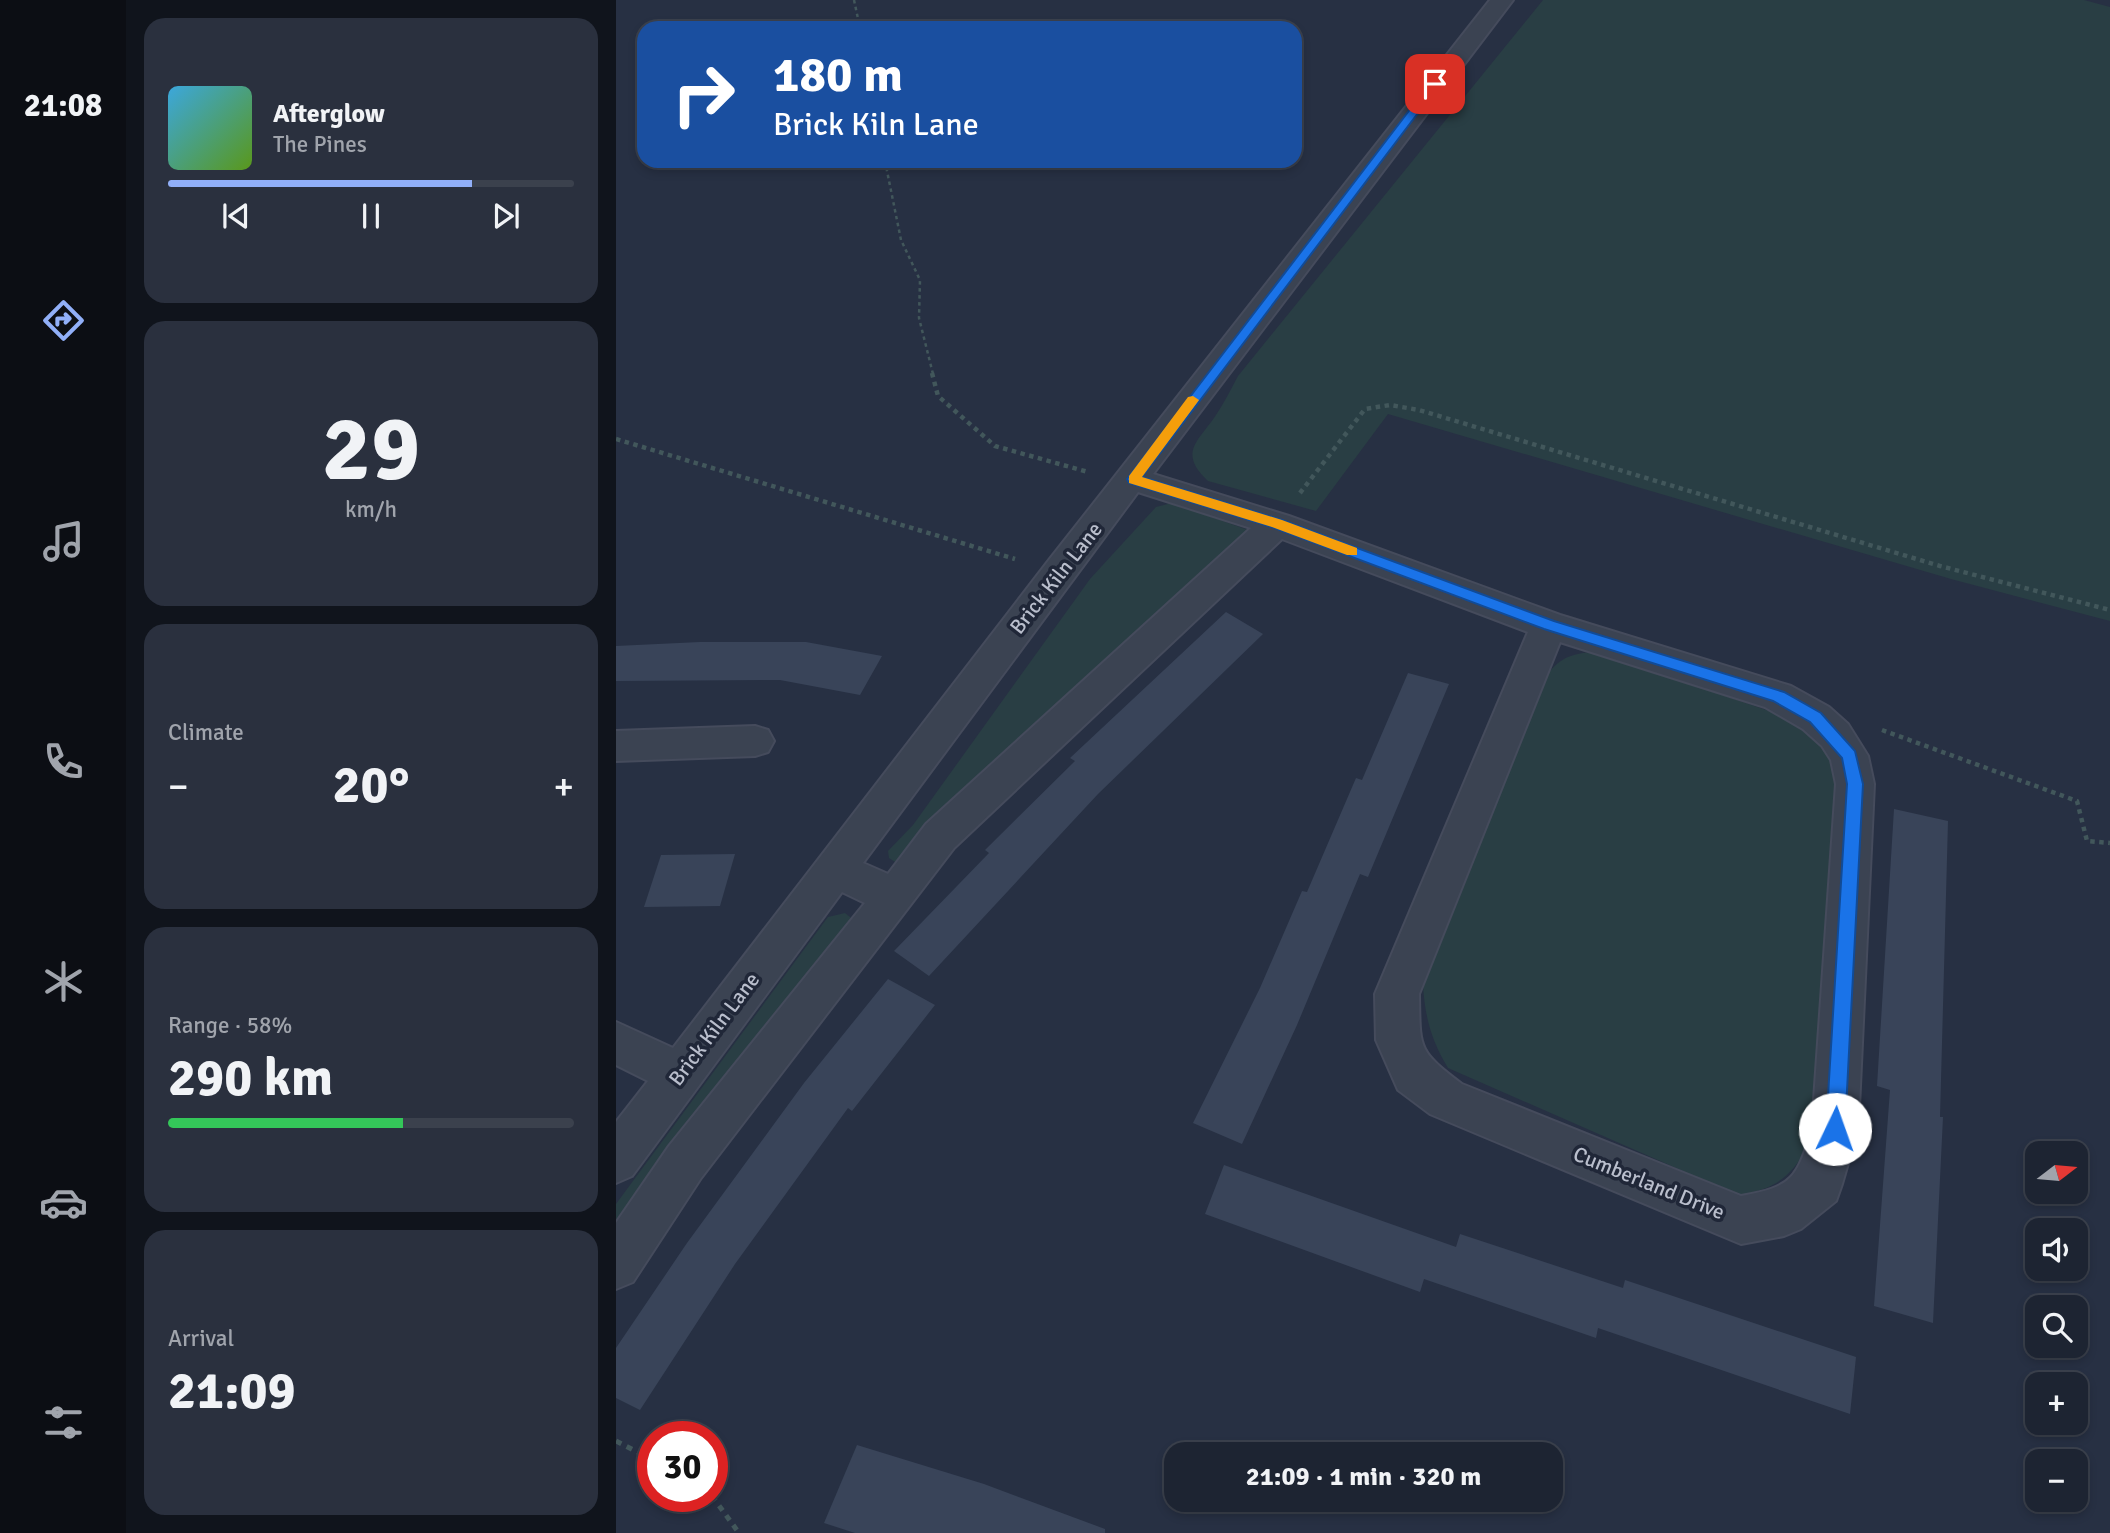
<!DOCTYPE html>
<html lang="en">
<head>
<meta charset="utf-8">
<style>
	:root { --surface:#1d2432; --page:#2a303e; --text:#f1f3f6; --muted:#a0a4ac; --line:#3b414d; --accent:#91aff8 }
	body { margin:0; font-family:Signika,sans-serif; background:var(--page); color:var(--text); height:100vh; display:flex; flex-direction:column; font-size:26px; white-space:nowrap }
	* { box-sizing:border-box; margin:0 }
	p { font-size:23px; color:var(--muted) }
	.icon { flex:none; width:38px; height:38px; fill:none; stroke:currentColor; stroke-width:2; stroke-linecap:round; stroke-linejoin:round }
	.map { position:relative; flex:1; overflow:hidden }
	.side { display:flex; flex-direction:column; gap:18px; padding:18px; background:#10141c; width:490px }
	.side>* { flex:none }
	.hud { position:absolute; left:21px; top:21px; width:665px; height:147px; border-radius:21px; box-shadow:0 4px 10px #0003,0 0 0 2px var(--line); background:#1a4fa0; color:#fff; overflow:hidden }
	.needle { width:46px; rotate:74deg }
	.tools { position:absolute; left:1409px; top:1141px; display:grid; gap:14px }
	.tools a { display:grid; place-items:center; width:63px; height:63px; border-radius:14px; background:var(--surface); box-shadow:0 4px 10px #0003,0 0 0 2px var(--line); font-size:35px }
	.speed { position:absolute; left:21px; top:1421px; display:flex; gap:14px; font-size:35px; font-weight:700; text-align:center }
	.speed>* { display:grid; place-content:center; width:91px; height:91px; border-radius:50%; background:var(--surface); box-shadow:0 4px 10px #0003,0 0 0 2px var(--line); line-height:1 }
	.speed .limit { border:10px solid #d22; background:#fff; color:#111 }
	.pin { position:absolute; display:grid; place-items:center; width:60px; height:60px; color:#fff; margin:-30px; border-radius:14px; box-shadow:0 4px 10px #0006 }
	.me { position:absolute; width:77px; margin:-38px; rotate:3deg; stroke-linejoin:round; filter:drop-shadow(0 0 5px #0008) }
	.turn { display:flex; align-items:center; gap:24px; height:147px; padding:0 21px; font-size:32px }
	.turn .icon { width:91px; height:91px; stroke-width:2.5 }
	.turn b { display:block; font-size:49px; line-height:60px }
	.big { font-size:52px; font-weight:700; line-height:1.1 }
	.side .tile { flex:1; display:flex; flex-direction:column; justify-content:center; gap:10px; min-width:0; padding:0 24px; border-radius:21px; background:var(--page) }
	.side .dial { align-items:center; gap:0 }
	.dial b { font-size:91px; line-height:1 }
	.song { display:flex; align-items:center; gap:21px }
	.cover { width:84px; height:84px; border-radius:10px; background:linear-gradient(135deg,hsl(200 70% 55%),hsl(90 70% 35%)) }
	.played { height:7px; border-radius:4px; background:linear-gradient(90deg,var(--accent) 75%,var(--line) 75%) }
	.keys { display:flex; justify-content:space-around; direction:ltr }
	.heat { display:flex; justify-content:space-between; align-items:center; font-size:38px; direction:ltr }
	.charge { height:10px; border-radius:5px; background:linear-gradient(90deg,#34c759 58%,var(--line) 0) }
	.trip { position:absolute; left:548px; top:1442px; width:399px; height:70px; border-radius:21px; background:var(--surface); box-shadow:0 4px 10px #0003,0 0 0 2px var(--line); font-weight:700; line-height:70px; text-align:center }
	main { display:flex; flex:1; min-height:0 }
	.menu { display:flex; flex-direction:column; width:126px; justify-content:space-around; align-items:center; background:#0c0e14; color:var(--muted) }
	.menu .icon { width:49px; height:49px }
	.menu .current { color:var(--accent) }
	.menu b { font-size:32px; color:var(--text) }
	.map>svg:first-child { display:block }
	.green { fill:#293e44 }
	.building { fill:#394459 }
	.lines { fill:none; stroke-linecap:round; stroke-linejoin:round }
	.minor-casing { stroke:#454b5c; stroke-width:4 }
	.path-far2 { stroke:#42575b; stroke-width:2.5; stroke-dasharray:3.5 3.5; stroke-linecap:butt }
	.path-far1 { stroke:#42575b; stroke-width:4.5; stroke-dasharray:4.5 4.5; stroke-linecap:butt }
	.path { stroke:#42575b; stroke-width:5; stroke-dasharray:6 6; stroke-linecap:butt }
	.minor { fill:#3b4352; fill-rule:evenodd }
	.route { fill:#1a73e8; stroke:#114b97; stroke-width:2 }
	.slow { fill:#f59e0b }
	.labels { text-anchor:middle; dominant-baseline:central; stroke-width:7; stroke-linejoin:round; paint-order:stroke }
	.street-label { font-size:21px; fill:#b9becc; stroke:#202738 }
</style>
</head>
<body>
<main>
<nav class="menu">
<b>21:08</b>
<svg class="icon current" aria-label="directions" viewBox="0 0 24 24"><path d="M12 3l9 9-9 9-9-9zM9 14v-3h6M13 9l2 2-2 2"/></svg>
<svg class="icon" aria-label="music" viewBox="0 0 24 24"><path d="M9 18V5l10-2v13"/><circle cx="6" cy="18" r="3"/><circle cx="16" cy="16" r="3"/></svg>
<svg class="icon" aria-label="phone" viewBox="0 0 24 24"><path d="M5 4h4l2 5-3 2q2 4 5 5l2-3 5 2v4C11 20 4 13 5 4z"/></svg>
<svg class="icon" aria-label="climate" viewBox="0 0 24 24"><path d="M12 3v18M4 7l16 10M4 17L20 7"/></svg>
<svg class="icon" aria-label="car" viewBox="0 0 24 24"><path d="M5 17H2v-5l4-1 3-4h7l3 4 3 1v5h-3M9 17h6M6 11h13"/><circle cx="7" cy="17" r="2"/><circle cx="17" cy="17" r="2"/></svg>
<svg class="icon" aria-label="filters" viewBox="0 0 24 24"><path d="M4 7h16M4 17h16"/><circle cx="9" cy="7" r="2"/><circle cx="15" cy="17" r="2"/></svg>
</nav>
<section class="side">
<div class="tile">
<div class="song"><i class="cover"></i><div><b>Afterglow</b><p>The Pines</p></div></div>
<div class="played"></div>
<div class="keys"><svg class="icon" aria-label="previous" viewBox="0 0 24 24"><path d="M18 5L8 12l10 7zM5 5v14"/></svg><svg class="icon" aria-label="pause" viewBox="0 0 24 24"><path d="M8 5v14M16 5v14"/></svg><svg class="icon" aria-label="next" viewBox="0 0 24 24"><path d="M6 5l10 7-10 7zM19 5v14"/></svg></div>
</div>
<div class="tile dial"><b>29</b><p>km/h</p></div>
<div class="tile"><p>Climate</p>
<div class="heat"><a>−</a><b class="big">20°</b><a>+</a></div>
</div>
<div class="tile"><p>Range · 58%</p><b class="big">290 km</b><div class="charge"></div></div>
<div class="tile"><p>Arrival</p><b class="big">21:09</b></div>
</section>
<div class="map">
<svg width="1494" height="1533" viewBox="0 0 1494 1533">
	<rect width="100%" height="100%" fill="#273043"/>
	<g class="green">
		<path d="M927,0h541l26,7v614l-159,-42 -563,-165 -72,97 -108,-30c-31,-29 -9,-40 8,-66 8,-12 15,-26 22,-39z"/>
		<path d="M556,503l79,28 -345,329 -11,2 -6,-4 -1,-7 25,-26 177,-246 66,-72z"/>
		<path d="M981,652l187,64c33,17 46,28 55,64l-30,365c-20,34 -31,41 -69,51l-292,-128c-17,-28 -23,-51 -25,-83l124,-310c14,-19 27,-22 50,-23z"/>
		<path d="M229,913l10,8 -239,322v-39l212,-287z"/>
	</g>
	<g class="building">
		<path d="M610,612l37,22 -165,160 -169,182 -35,-25 95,-98 -4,-3 90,-89 -5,-3z"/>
		<path d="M84,642h106l76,14 -22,39 -80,-15 -164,1v-35z"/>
		<path d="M792,673l41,11 -81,193 -8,-3 -63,151 -55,119 -49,-21 67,-135 42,-97 5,1 49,-114 6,2z"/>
		<path d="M1278,809l54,12 -8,296h3l-10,206 -59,-17 16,-216 -13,-4z"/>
		<path d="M119,854l-15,52 -76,1 17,-52z"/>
		<path d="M272,979l47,26 -83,106 -4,-3 -113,156 -95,146 -24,-12v-50l71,-105 117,-160z"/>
		<path d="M608,1165l232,82 4,-13 163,54 2,-8 231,77 -6,57 -252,-86 -2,10 -172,-59 -4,13 -215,-78z"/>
		<path d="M241,1445l127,39 121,45v4h-250l-31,-10z"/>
	</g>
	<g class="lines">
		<g class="minor-casing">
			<g id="minor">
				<path d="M874,0h23l-360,474 136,42 271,99 231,71 38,21 19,17 20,32 6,28 -16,345 -16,55 -6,17 -35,28 -17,7 -43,8 -311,-130 -32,-24 -22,-50 -1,-46 153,-362 -246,-93 -328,309 -253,330 -68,104 -17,7v-66l53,-77 196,-243 -23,-11 -210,284 -16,7v-61l32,-41 -32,-16v-43l57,26 376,-488zM522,492l113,36 -325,296 -38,50 -25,-11zM944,642l205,65 38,22 19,17 9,14 5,24 -24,345c-15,49 -19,58 -71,67l-279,-112c-45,-34 -42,-35 -43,-90z"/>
				<path d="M139,726l13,4 6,11 -6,11 -13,4 -139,5v-30z"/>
			</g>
		</g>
		<g class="path-far2">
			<path d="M238,0l6,28"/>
			<path d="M269,161l16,79 19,40 -1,38 14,56"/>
		</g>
		<g class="path-far1">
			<path d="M316,373l6,23 57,50 93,26"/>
			<path d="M0,439l399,120"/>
			<path d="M684,493l65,-84 25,-4 29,5 521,156 170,44"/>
			<path d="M1266,730l195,71 10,40 23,2"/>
		</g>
		<g class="path">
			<path d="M0,1441l37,19"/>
			<path d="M96,1496l27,37"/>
		</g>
		<use href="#minor" class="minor"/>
	</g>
	<path class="route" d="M815,82l9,2 -298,393 140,43 272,101 230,71 37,21 34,38 8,33 -18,345 -3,6 -7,3 -6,-3 -3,-6 21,-345 -5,-26 -32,-36 -37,-21 -229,-72 -272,-102 -143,-44 -2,-4z"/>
	<path class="slow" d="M577,396l6,4 -57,77 140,43 75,28v7h-10l-75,-28 -143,-44v-7l59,-79z"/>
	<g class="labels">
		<g class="street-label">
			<text transform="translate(440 578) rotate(-52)">Brick Kiln Lane</text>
			<text transform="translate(98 1029) rotate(-53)">Brick Kiln Lane</text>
			<text transform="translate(1033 1183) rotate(22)">Cumberland Drive</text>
		</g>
	</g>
</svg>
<div class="tools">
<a><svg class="needle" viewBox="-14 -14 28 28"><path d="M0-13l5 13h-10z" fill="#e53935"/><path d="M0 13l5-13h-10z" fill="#a0a4ac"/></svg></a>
<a><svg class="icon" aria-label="sound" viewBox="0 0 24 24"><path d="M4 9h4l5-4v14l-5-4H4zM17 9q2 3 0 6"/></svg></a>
<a><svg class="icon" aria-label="search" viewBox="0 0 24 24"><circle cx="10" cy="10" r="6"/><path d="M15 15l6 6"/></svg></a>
<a>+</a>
<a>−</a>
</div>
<div class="speed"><div class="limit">30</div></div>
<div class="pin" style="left:819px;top:84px;background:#d93025"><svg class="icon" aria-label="arrive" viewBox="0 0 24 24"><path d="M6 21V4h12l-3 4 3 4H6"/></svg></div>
<svg class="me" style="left:1219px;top:1129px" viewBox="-20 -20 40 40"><circle r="19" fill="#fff"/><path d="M0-13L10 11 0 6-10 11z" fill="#1a73e8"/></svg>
<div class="trip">21:09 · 1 min · 320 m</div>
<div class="hud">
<div class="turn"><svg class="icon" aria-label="right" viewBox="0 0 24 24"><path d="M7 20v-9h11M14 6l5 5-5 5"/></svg><div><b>180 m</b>Brick Kiln Lane</div></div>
</div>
</div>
</main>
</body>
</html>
